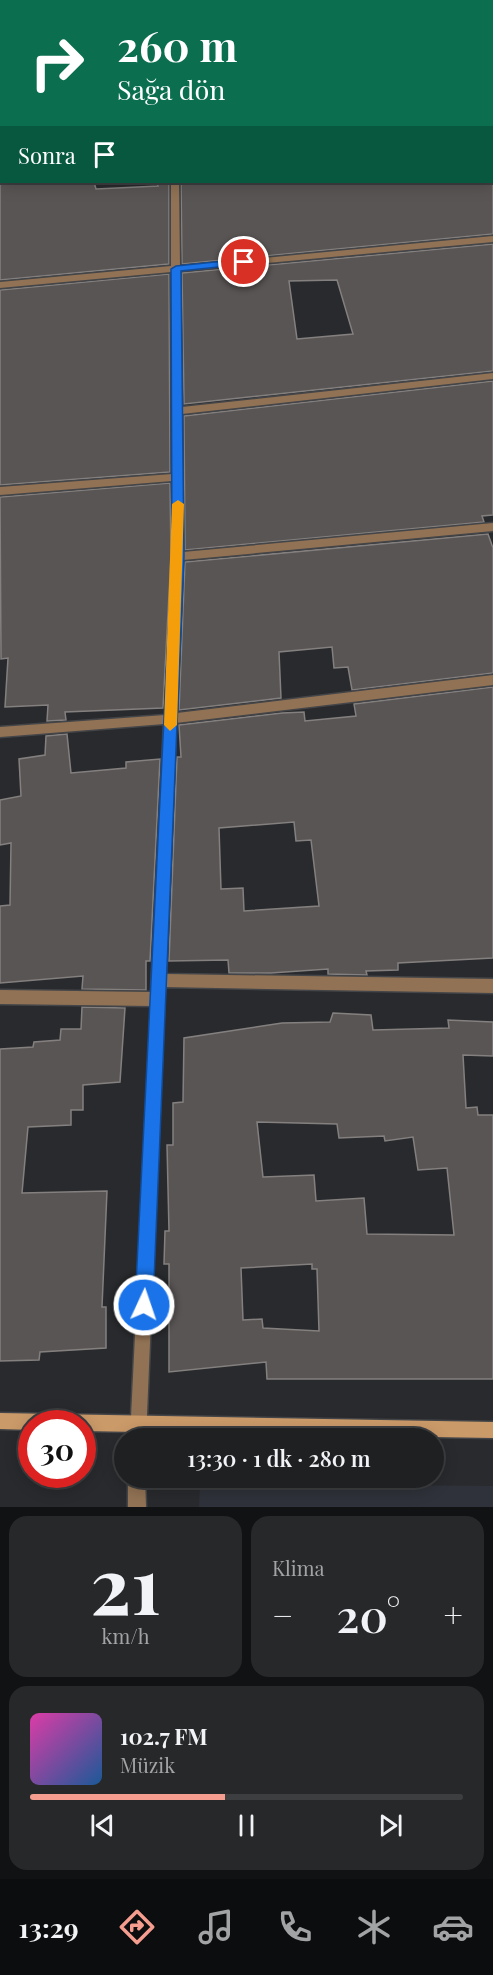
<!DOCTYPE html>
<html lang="tr">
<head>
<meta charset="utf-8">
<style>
	:root { --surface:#1f2022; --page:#27282a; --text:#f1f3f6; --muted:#a1a3a5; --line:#3c3e40; --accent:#f59d8f }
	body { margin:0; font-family:"Playfair Display",serif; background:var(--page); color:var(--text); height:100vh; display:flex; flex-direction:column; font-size:22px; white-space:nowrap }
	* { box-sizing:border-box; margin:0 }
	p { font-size:20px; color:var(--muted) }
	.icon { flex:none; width:33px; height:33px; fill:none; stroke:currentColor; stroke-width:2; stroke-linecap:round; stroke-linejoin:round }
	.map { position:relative; height:1507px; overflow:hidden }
	.side { display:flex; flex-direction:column; gap:9px; padding:9px; background:#111213; flex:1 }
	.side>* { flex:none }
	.banner { position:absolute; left:0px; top:0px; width:494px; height:183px; box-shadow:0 3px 15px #0003,0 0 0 2px var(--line); background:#0b6e4f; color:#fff; overflow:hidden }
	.speed { position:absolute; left:18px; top:1410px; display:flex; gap:12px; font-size:30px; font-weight:700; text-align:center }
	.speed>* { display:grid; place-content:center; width:78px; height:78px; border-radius:50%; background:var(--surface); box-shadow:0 3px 15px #0003,0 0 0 2px var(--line); line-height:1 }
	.speed .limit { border:9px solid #d22; background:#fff; color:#111 }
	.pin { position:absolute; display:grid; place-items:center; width:51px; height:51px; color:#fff; margin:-26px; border:3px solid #fff; border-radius:50%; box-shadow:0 2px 6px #0007 }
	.me { position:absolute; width:66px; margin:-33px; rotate:3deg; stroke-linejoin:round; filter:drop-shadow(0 0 4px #0008) }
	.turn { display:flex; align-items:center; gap:21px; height:126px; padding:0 18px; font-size:27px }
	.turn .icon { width:78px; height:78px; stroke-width:2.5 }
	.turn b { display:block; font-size:42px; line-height:51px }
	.then { display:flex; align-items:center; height:57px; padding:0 18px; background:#0003; gap:12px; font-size:22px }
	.big { font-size:45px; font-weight:600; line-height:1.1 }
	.side .widget { flex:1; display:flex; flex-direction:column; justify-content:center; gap:9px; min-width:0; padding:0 21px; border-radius:18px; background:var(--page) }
	.side .dial { align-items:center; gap:0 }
	.dial b { font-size:78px; line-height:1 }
	.song { display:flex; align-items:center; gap:18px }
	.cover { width:72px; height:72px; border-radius:9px; background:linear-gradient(135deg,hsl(320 70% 55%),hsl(210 70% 35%)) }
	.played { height:6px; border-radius:3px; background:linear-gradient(90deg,var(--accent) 45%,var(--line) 45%) }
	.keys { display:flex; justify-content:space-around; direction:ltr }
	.heat { display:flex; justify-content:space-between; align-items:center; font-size:33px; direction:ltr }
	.side .tiles { flex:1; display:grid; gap:9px; grid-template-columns:1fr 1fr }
	.widget:last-child { grid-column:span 2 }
	.trip { position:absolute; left:114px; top:1428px; width:330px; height:60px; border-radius:30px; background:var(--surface); box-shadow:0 3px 15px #0003,0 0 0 2px var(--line); font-weight:600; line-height:60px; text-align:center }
	.tab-bar { display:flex; height:96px; justify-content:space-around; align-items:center; background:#0c0d0e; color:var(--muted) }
	.tab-bar .icon { width:42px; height:42px }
	.tab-bar .active { color:var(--accent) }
	.tab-bar b { font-size:27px; color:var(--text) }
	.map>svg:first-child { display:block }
	.built { fill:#2f323a }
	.building { fill:#595554; stroke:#84807f; stroke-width:1.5; fill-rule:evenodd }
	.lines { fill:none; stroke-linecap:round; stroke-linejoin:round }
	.lane-casing { stroke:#444548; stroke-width:3 }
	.street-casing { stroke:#444548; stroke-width:3 }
	.secondary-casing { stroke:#444548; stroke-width:3 }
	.lane { fill:#917254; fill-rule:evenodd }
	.street { fill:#917254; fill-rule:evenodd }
	.secondary { fill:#cb9a69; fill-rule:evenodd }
	.route { fill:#1a73e8; stroke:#114b97; stroke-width:1.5 }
	.slow { fill:#f59e0b }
</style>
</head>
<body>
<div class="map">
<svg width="493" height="1507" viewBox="0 0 493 1507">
	<rect width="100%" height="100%" fill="#292a2d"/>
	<path class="built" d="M200,1483l293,3v21h-294z"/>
	<g class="building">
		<path d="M0,182h94l2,7 62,-3 -2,-4h13v82l-169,16z"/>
		<path d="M181,182h312v52l-311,30z"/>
		<path d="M493,244v127l-309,33 -2,-131zM337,280l16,54 -56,5 -8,-58z"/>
		<path d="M169,274l1,198 -170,13v-195z"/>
		<path d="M493,381v134l-11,1 2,6 -299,28 -1,-134z"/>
		<path d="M170,483l1,73 -8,152 -98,4 1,8 -19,1 1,-16 -43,2 3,-49 -7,1 -1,-162z"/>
		<path d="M488,534l5,14v125l-141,17 -4,-23 -14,1 -2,-21 -53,5 2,46 -102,12 6,-148z"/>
		<path d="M493,687v271l-95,5v7l-32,1 1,4 -39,-1v-5l-57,4h-42l-1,-13 -59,1 8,-204h4l-2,-32 103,-12 22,-1 1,9 51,-5 -2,-12zM294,822l2,19 15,-1 8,66 -75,5 -1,-23 -22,1 -2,-61z"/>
		<path d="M67,734l4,39 55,-5v-6l34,-3 -10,202h-4v29l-64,-1 1,-13 -83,7v-77l10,-1 1,-62 -11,2v-45l21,-4 -2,-37 26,-4 1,-19z"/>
		<path d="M82,1007l43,1 -5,74 -37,3v25h-12v15l-43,2 -6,66 85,-2 -5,116h4v41l-66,4 -1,8 -39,1v-312l33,-2 1,-5 26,-2 1,-11h20z"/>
		<path d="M333,1013l38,2 2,15 76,-2 -1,-8 45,2v34l-30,-1 3,53 11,-1 1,8h15v264h-226l-1,-17 -97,10v-108h-5l1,-33h4l-2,-86h6v-42l10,-1 1,-64 98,-15 48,-1zM257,1122l80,2 2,14 45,-2 1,5 28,-4 5,33 29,-2 7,67 -87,-1 -3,-36 -48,3 -2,-26 -51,2zM312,1264v5h5l2,62 -56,-3 -1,-9 -19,1 -2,-52z"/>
	</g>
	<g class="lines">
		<g class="lane-casing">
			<rect id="lane" x="200" y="0" width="6" height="2"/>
		</g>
		<g class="street-casing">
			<g id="street">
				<rect x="27" y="0" width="6" height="2"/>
				<path d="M417,0h16l-19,2z"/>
				<rect x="0" y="51" width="2" height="4"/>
				<path d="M171,182h8l1,84 313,-30v6l-313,29 2,136 311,-34v6l-311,35 1,138 310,-29v8l-310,29 -6,153 316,-38v10l-317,38 -10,251 327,5v14l-328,-6 -19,451h-16l21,-432 -151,-2v-14l151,2 13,-268 -164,13v-10l165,-12 8,-159 -1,-75 -172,14v-8l172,-13 -1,-202 -171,16v-6l171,-16z"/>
				<path d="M128,1478h17l1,29h-18z"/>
			</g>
		</g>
		<g class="secondary-casing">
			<g id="secondary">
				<rect x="492" y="103" width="1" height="4"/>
				<rect x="0" y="157" width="2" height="4"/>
				<path d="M0,1413l493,9v16l-411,-7v-7h-50v6l-32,-1z"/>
			</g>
		</g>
		<use href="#lane" class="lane"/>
		<use href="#street" class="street"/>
		<use href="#secondary" class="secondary"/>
	</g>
	<path class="route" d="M244,259l5,3 -2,2 -66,7 3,285 -31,749 -3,6 -6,3 -7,-3 -2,-6 37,-749 -1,-287 5,-3z"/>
	<path class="slow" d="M178,500l6,4 -7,221 -7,6 -6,-6 8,-221z"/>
</svg>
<div class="speed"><div class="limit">30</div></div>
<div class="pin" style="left:244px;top:262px;background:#d93025"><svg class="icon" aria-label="arrive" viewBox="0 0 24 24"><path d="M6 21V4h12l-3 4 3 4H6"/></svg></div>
<svg class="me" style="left:144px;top:1305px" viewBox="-20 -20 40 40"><circle r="17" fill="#1a73e8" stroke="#fff" stroke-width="3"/><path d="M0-11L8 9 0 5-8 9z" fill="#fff"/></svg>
<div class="trip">13:30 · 1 dk · 280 m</div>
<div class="banner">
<div class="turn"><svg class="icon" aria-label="right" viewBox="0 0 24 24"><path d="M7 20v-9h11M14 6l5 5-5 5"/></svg><div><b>260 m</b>Sağa dön</div></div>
<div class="then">Sonra<svg class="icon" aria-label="arrive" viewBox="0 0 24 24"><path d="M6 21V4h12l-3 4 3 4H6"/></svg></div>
</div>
</div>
<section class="side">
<div class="tiles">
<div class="widget dial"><b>21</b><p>km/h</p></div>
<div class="widget"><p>Klima</p>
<div class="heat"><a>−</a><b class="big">20°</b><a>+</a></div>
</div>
<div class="widget">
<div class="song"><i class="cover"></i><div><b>102.7 FM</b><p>Müzik</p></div></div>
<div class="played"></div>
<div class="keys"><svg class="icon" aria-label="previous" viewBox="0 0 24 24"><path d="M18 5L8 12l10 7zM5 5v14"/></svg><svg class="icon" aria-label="pause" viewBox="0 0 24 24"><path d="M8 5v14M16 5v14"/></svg><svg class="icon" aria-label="next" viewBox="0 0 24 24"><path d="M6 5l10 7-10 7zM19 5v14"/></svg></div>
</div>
</div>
</section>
<nav class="tab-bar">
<b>13:29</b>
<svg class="icon active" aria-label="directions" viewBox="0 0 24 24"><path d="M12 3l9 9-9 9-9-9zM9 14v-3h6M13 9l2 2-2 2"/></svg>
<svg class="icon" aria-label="music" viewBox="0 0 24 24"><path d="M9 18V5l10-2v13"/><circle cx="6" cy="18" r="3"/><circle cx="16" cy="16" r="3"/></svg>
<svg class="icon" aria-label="phone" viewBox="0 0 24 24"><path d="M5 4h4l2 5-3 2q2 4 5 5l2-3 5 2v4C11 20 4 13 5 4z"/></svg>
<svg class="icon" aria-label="climate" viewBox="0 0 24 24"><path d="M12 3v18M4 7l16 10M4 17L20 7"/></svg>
<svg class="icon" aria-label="car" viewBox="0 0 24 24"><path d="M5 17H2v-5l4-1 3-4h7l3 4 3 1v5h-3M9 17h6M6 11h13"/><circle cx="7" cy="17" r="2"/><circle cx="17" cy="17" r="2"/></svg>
</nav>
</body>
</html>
